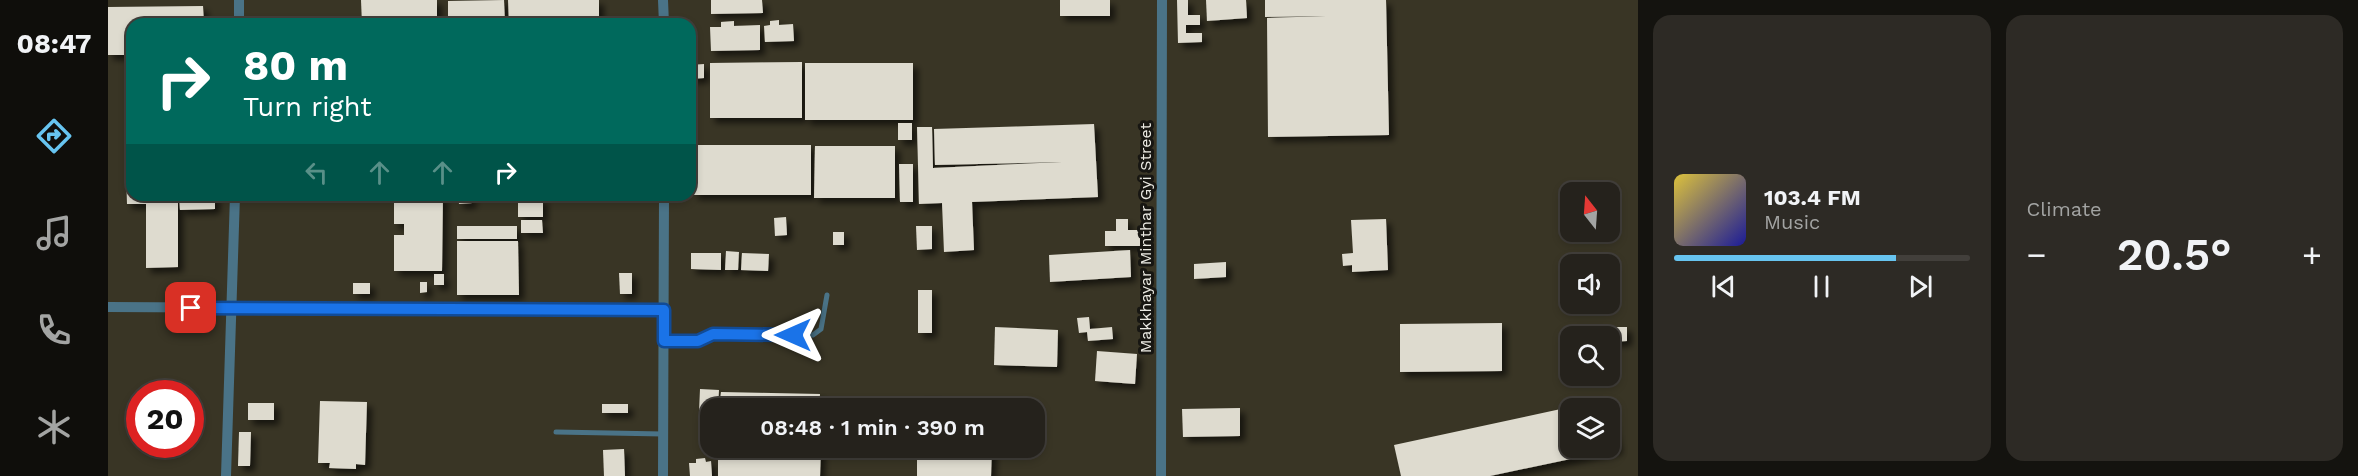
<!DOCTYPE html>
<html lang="en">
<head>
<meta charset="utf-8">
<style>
	:root { --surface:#25221c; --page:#2d2a25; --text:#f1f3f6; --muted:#a3a4a3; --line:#423f3b; --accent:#67c4f0 }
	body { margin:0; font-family:"Work Sans",sans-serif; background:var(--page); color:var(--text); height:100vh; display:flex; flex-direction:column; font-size:22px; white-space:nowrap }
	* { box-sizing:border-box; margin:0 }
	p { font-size:20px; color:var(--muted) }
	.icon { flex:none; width:33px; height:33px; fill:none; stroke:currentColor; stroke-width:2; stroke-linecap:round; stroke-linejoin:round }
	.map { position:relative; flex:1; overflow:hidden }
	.panel { display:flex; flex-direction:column; gap:15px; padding:15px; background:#14130f; width:720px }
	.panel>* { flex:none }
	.banner { position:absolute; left:18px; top:18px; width:570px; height:183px; border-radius:18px; box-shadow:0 3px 9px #0003,0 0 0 2px var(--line); background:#00695c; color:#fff; overflow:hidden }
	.needle { width:39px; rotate:343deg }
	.controls { position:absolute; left:1452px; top:182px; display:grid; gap:12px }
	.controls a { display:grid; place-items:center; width:60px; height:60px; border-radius:12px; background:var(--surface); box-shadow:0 3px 9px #0003,0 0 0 2px var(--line); font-size:30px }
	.speed { position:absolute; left:18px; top:380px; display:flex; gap:12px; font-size:30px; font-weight:700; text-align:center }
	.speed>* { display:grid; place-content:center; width:78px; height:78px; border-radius:50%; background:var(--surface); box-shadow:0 3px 9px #0003,0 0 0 2px var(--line); line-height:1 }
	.speed .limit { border:9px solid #d22; background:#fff; color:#111 }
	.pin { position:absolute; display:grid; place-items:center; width:51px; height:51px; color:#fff; margin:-26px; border-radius:12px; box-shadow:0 3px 9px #0006 }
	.me { position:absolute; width:66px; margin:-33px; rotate:270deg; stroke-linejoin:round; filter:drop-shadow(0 0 4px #0008) }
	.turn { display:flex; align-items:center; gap:21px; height:126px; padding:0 18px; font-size:27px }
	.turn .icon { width:78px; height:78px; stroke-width:2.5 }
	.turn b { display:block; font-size:42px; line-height:51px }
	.lanes { display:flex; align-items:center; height:57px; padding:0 18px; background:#0003; justify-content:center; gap:30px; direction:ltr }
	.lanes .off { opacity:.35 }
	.big { font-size:45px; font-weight:600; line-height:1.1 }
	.panel .tile { flex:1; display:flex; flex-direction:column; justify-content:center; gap:9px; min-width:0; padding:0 21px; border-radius:18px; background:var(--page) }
	.song { display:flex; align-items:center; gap:18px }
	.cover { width:72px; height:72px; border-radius:9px; background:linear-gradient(135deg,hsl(50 70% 55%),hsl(240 70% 35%)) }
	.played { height:6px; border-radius:3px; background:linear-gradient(90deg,var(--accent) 75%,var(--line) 75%) }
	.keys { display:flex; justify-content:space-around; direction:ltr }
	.heat { display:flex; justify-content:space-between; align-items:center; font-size:33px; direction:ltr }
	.panel .tiles { flex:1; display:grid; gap:15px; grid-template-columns:repeat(2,1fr) }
	.trip { position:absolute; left:592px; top:398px; width:345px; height:60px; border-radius:18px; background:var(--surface); box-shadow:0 3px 9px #0003,0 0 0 2px var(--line); font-weight:600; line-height:60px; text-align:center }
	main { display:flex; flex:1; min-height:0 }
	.menu { display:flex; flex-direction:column; width:108px; justify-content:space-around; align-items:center; background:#0f0e0b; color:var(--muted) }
	.menu .icon { width:42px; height:42px }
	.menu .selected { color:var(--accent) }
	.menu b { font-size:27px; color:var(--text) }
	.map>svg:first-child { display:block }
	.built { fill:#393525; fill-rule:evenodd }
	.building { fill:#dedbcf; filter:url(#shadow) }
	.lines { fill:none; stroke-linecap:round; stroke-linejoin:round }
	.service { stroke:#4a7387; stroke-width:5 }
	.minor { stroke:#4a7387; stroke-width:10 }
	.route-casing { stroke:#114b97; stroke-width:15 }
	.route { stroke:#1a73e8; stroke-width:10 }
	.labels { text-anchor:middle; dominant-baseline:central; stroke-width:6; stroke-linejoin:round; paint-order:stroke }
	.street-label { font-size:16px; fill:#ebeae3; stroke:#171612 }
</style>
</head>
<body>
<main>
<nav class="menu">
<b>08:47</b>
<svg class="icon selected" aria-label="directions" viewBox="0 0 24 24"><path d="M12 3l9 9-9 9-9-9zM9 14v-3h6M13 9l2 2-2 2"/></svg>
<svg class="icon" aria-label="music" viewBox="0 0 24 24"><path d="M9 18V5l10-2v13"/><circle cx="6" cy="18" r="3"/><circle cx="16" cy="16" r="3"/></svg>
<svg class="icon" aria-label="phone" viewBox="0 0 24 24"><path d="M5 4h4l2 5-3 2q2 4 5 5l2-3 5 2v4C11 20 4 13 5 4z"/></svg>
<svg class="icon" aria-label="climate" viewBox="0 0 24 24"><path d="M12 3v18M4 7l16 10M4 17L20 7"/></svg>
</nav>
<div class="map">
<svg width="1530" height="476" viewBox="0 0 1530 476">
	<defs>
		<filter id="shadow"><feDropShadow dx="5" dy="5" stdDeviation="3" flood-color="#0009"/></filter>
	</defs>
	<rect width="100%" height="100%" fill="#312e25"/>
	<path class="built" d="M0,0h1530v476h-1530zM24,24h558v171h-558zM1462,192h40v39h-40zM1462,264h40v39h-40zM1462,336h40v39h-40zM32,393h50v51h-50zM603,408h324v39h-324zM1462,408h40v39h-40z"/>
	<g class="building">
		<path d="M253,0h76v24h-75z"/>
		<path d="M396,0l1,24h-57v-23z"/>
		<path d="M400,0h91v24h-90z"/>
		<path d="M603,0h51l1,13 -52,1z"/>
		<rect x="952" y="0" width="50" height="16"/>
		<path d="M1069,0h11v15h12v10h-14v8h16v9l-24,1z"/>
		<path d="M1098,0h40l1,18 -40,3z"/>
		<path d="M1157,0h121l3,135 -121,2 -1,-119 59,-2 -61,1z"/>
		<path d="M95,6l1,18h-72v31h-24v-48z"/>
		<path d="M671,20v5l14,-1 1,17 -29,1 -1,-16 6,-1v-4z"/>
		<path d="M626,21v5l26,-1v25l-49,1 -1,-24h11v-5z"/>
		<path d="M694,62v56h-92v-55z"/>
		<rect x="697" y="63" width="108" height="57"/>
		<path d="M596,64v14l-14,1v-14z"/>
		<rect x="790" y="123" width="14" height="17"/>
		<path d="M986,124l4,73 -126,5 2,48 -30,2 -2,-49 -23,1 -2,-77h15l1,41 129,-6 -127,3 -1,-36z"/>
		<path d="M586,145h117v50h-118z"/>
		<path d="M707,146h80v52h-81z"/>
		<path d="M791,164h14v38h-13z"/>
		<path d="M18,171h6v24h46v72l-32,1v-64h-19z"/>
		<path d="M71,195h36v14l-35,1z"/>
		<path d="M286,195h49l-1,76h-48v-36h10v-11h-10z"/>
		<path d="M350,195h13l1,8 -13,1z"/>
		<path d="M435,198v19h-25v-18z"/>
		<path d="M678,217l1,18 -12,1 -1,-18z"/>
		<path d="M1008,219h12v11h12v16h-35v-15h11z"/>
		<path d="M1278,219l2,51 -36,2v-7l-9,1 -1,-12 11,-1 -2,-33z"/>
		<path d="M413,220h21l1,13h-22z"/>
		<rect x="349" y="226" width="60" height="13"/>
		<path d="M808,226h16v23l-15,1z"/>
		<rect x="725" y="232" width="11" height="13"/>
		<path d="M349,241h61l1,54h-62z"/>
		<path d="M1022,250l1,27 -81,5 -1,-27z"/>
		<path d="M618,251l13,1 -1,18h-13z"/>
		<path d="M583,253h30v17l-30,-1z"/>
		<path d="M634,253l27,1 -1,17 -27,-1z"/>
		<path d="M1118,262v15l-32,2v-15z"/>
		<path d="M511,273h13v21h-12z"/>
		<rect x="326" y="274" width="10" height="11"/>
		<path d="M312,282h7v10l-7,1z"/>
		<rect x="245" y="283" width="17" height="11"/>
		<rect x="810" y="290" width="14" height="43"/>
		<path d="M981,317l1,12 22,-2 1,12 -25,2 -1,-9 -8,1 -2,-15z"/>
		<path d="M1394,323v48l-102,1v-48z"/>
		<path d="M887,327l63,3 -1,37 -63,-2z"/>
		<path d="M1498,327h21v14l-17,1z"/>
		<path d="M989,351l40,3 -2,30 -40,-3z"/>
		<path d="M592,389l19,1 -1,18h-7v5l-12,-1z"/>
		<path d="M613,392l99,2 -1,14h-100z"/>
		<path d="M811,396l74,4v8h-75z"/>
		<path d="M1500,399l2,9h-39v-1z"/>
		<path d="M212,401l47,1 -2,63 -9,-1v5l-27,-1 1,-5h-12z"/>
		<rect x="140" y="403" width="26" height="17"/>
		<rect x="494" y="404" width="26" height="9"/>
		<path d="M1462,407v40h40v-35l8,37 -128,27h-89l-7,-31z"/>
		<path d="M1132,408v28l-57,1 -1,-28z"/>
		<path d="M131,432h12l-1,34h-12z"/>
		<path d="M610,447h103l-1,29h-102z"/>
		<path d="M809,447h75l-1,29h-74z"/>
		<path d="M516,449l1,27h-21l-1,-26z"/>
		<path d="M597,458l1,4 5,-1 1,15h-22l-1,-13h7v-4z"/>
	</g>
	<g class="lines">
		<g class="service">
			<path d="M556,341h34l15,-7 100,1 8,-6 6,-34"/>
			<path d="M448,432l107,2"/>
		</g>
		<g class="minor">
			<path d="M555,0l1,24"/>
			<path d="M131,24v-24"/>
			<path d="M0,307l556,3"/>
			<path d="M118,476l9,-281"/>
			<path d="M555,476l1,-281"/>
			<path d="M1053,476l1,-476"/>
		</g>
	</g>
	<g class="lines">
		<g class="route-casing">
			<path id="route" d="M83,308l473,2v31h34l15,-7 80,1"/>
		</g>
		<use href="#route" class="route"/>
	</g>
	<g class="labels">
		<g class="street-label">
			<text transform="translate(1037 238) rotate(-90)">Makkhayar Minthar Gyi Street</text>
		</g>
	</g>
</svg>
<div class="controls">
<a><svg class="needle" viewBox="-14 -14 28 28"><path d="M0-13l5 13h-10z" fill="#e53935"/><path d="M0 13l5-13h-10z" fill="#a3a4a3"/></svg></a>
<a><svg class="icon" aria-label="sound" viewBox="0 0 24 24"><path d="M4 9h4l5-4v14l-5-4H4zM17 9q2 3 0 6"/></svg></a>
<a><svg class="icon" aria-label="search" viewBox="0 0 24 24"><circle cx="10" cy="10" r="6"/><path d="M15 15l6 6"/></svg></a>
<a><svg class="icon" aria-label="layers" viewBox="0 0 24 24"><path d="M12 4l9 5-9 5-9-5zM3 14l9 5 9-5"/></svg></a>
</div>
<div class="speed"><div class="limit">20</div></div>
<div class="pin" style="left:83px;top:308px;background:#d93025"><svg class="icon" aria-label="arrive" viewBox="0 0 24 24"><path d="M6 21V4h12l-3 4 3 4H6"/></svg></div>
<svg class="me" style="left:685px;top:335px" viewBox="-20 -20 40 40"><path d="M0-17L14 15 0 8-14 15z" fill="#1a73e8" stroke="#fff" stroke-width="4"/></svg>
<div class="trip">08:48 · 1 min · 390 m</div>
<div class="banner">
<div class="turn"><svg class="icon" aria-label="right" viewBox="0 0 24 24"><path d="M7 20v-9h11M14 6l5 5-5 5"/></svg><div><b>80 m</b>Turn right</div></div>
<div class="lanes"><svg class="icon off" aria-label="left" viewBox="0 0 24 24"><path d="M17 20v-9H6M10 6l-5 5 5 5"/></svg><svg class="icon off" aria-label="ahead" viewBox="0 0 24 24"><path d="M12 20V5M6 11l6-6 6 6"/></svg><svg class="icon off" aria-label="ahead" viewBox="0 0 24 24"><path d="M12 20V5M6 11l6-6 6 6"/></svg><svg class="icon" aria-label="right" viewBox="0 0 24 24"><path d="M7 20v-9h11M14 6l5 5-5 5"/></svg></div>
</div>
</div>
<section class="panel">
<div class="tiles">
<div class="tile">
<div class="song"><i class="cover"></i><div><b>103.4 FM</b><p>Music</p></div></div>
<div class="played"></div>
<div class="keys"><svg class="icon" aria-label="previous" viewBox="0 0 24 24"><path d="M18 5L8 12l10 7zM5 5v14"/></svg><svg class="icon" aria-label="pause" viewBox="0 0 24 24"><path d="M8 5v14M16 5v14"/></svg><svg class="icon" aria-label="next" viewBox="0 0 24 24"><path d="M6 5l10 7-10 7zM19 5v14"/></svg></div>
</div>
<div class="tile"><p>Climate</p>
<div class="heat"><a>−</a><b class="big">20.5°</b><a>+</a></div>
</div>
</div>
</section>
</main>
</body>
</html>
